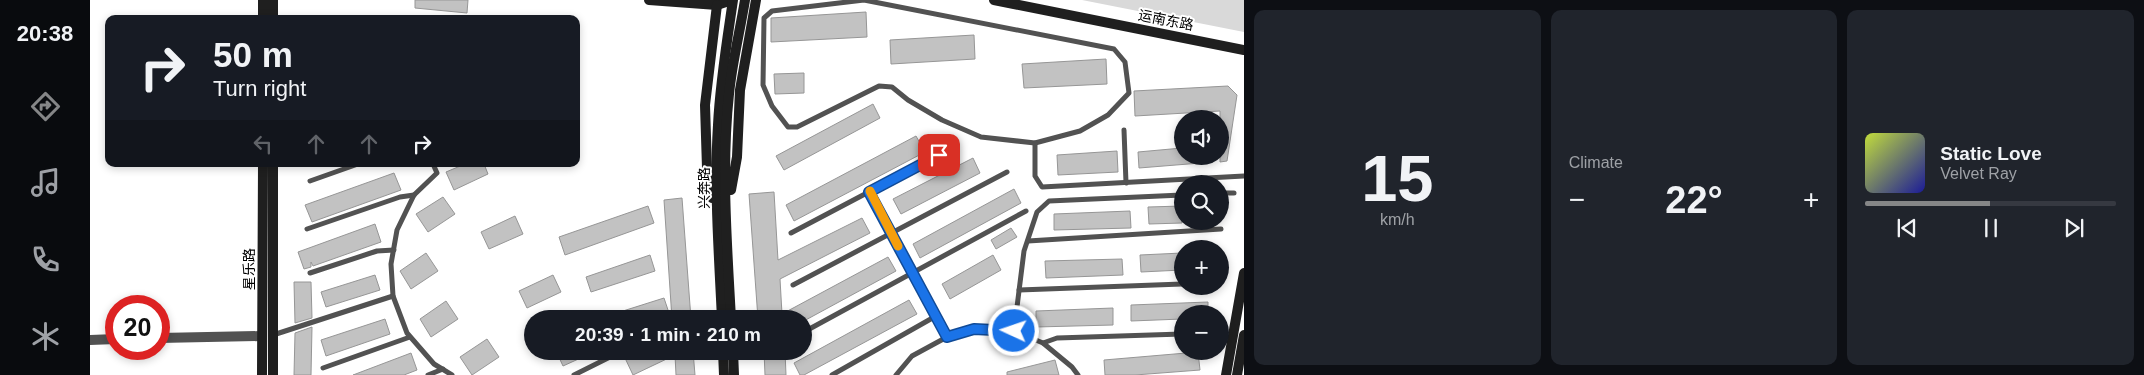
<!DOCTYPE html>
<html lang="en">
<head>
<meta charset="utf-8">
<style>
	:root { --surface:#171b24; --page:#20242c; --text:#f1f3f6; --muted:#9ea1a6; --line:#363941; --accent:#858687 }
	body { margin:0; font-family:Helvetica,"Noto Sans SC",sans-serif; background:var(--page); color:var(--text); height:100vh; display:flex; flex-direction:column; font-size:19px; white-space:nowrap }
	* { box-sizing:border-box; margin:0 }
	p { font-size:16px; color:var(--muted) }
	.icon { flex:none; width:28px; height:28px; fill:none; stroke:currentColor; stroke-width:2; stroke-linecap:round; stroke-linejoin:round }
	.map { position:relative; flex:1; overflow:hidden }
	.side { display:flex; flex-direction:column; gap:10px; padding:10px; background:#0d0f14; width:900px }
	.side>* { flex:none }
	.banner { position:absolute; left:15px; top:15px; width:475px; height:152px; border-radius:10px; box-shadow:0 2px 8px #0003; background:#171b24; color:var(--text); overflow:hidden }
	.controls { position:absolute; left:1084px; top:110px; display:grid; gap:10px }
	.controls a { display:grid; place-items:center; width:55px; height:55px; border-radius:50%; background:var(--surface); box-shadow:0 2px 8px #0003; font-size:25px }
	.speed { position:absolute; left:15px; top:295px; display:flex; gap:10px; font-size:25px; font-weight:700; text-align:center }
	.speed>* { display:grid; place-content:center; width:65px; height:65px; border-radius:50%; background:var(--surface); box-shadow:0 2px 8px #0003; line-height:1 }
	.speed .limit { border:8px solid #d22; background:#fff; color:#111 }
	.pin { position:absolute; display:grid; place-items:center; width:42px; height:42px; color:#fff; margin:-21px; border-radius:10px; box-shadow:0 2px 8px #0006 }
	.me { position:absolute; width:55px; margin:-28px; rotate:273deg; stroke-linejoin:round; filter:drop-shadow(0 0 4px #0008) }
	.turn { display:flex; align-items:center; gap:18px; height:105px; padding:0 25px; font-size:22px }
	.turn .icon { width:65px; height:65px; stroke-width:2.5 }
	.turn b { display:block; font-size:35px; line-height:42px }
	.lanes { display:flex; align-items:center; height:48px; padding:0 25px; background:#0003; justify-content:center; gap:25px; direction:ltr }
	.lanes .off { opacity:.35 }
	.big { font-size:38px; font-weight:700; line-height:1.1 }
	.side .widget { flex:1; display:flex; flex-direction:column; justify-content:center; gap:8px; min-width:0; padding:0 18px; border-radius:10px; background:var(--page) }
	.side .dial { align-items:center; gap:0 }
	.dial b { font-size:65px; line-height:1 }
	.song { display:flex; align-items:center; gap:15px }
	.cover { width:60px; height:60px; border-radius:8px; background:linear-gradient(135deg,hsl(70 70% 55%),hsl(240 70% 35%)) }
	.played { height:5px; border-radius:2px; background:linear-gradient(90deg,var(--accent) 50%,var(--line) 50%) }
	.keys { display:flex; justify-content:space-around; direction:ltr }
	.heat { display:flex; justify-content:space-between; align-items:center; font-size:28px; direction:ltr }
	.side .tiles { flex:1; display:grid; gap:10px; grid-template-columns:repeat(3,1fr) }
	.trip { position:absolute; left:434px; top:310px; width:288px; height:50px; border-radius:25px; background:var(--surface); box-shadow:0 2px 8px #0003; font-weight:700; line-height:50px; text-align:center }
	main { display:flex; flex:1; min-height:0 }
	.dock { display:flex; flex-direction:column; width:90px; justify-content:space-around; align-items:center; background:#090b0e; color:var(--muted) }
	.dock .icon { width:35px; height:35px }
	.dock .active { color:var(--accent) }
	.dock b { font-size:22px; color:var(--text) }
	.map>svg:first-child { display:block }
	.green { fill:#d9d9d9 }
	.building { fill:#c2c2c2; stroke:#969696 }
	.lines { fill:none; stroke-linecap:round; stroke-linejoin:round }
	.lane { stroke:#525252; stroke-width:5 }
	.street { stroke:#525252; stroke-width:10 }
	.secondary { stroke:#1f1f1f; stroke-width:10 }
	.route-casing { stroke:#114b97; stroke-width:12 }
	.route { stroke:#1a73e8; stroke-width:9 }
	.slow { stroke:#f59e0b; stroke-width:9 }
	.labels { text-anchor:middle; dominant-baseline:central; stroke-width:4; stroke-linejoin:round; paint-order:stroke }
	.street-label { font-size:14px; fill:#000; stroke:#fff }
</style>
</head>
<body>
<main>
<nav class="dock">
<b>20:38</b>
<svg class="icon active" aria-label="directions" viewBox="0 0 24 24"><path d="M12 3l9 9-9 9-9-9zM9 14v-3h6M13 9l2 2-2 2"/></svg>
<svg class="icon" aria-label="music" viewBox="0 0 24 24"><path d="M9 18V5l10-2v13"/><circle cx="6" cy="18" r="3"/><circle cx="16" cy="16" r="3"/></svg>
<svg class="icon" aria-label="phone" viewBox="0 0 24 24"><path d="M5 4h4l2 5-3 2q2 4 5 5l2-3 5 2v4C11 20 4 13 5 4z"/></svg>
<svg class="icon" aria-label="climate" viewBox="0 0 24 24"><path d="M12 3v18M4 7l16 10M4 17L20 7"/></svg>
</nav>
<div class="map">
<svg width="1154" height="375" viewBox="0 0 1154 375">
	<rect width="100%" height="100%" fill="#fff"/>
	<path class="green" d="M992,0h162v32z"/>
	<g class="building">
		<path d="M325,0h53l-1,13 -52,-5z"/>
		<path d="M776,12l1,25 -96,5v-24z"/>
		<path d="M884,35l1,24 -84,5 -1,-24z"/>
		<path d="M1016,59l1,25 -83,4 -2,-24z"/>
		<path d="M714,73v20l-29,1 -1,-20z"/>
		<path d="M1138,86l9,9 -10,66 -7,1v-51l-85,5 -1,-25z"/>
		<path d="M783,104l7,14 -96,52 -8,-14z"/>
		<path d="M826,136l9,16 -131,69 -8,-16z"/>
		<path d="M1092,148v8h31v6l-74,6 -1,-16z"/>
		<path d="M1027,151l1,21 -60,3 -1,-20z"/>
		<path d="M883,158l7,15 -79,41 -8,-15z"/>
		<path d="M375,164h19l4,10 -34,16 -8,-18z"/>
		<path d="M304,173l7,17 -89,32 -7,-17z"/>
		<path d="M924,189l7,14 -101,55 -7,-14z"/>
		<path d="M684,192l4,68 84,-42 8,15 -90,46 2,35 106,-57 8,14 -94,51v-3h-44l-9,-125z"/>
		<path d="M353,197l12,17 -27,18 -12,-18z"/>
		<path d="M592,198l9,121h-19l-8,-119z"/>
		<path d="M558,206l6,17 -89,32 -6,-18z"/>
		<path d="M1092,206v17l-33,1 -1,-17z"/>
		<path d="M1040,211l1,17 -77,2v-16z"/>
		<path d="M425,216l8,18 -34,15 -8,-17z"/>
		<path d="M285,224l6,18 -68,24 -2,-4v5l-7,2 -6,-17z"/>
		<path d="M921,228l6,9 -21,12 -5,-9z"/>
		<path d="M336,253l12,18 -27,18 -11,-18z"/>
		<path d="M1092,253v17l-41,2 -1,-17z"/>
		<path d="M560,255l5,16 -64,21 -5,-15z"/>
		<path d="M903,255l8,15 -51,29 -8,-15z"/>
		<path d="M1032,259l1,16 -77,3 -1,-17z"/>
		<path d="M285,275l5,15 -54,17 -5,-15z"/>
		<path d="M463,275l8,17 -34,16 -8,-17z"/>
		<path d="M204,282h17l1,36 -17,5z"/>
		<path d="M574,298l5,15 -17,6h-48v-2z"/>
		<path d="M819,300l8,14 -113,61h-4l-6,-12z"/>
		<path d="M356,301l12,18 -27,18 -11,-18z"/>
		<path d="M1118,302v12h-26v5l-51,2v-16z"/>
		<path d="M1023,308v17l-77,2v-16z"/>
		<path d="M295,319l5,15 -64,22 -5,-16z"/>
		<path d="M222,327l-1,48h-17l1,-42z"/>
		<path d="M397,339l12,18 -27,18 -12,-18z"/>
		<path d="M466,351h40l-33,15z"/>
		<path d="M549,351h54l2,24h-19l-1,-20 -42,20 -8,-17z"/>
		<path d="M674,351h21l1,24h-21z"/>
		<path d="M1108,352l2,18 -65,5h-30l-1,-15z"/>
		<path d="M321,353l6,17 -13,5h-51z"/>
		<path d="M965,360l4,15h-52v-3z"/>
	</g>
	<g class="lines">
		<g class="lane">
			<path d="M774,0l250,49 11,13 4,31 -21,22 -28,16 -45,12 -54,-6 -39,-17 -34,-20 -16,-13 -13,-1 -82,41h-9l-16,-21 -9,-21 1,-67 8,-7z"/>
			<path d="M1034,130l2,53"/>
			<path d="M945,143v33l7,11 202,-11"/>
			<path d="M343,164l4,9 -23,22 -17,35 -6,34 2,32 14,37 27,31 18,11"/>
			<path d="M220,181l48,-17"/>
			<path d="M779,192l78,145"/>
			<path d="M1130,193h14"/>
			<path d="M217,229l93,-32 14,-2"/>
			<path d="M701,233l165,-87"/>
			<path d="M938,241l193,-12"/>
			<path d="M220,273l67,-22 17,-1"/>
			<path d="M703,285l214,-113"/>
			<path d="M929,290l163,-6"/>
			<path d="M924,331l10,-80 13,-39 12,-11 133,-6"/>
			<path d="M712,333l224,-122"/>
			<path d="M183,335l120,-39"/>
			<path d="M953,343l14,-5 125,-4"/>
			<path d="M233,368l87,-31"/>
			<path d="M338,375l15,-6"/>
			<path d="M484,375l48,-24"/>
			<path d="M742,375l104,-59"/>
			<path d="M806,375l16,-19 35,-19 28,-8 39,2 29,12 29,24 6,8"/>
		</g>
		<g class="street">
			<path d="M69,338l103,-2"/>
			<path d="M0,340l26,-1"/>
		</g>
		<g class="secondary">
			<path d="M559,0l68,5 15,-5"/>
			<path d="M904,0l250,50"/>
			<path d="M173,19v-19"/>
			<path d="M183,19v-19"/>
			<path d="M641,190l6,-33 3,-67 16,-90"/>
			<path d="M622,198l-5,-30 -2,-63 12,-100"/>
			<path d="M632,319c-3,-65 -8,-130 -4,-194 2,-42 9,-84 15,-125"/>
			<path d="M641,319c-4,-75 -10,-151 -2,-225 3,-31 11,-63 16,-94"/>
			<path d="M633,351l1,24"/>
			<path d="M643,351l1,24"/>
			<path d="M172,375l1,-211"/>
			<path d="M183,375v-211"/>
			<path d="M1136,375l18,-102"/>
			<path d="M1147,375l7,-40"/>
		</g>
	</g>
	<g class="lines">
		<g class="route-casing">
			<path id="route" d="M849,155l-70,37 78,145 27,-8 40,2"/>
		</g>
		<use href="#route" class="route"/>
		<path class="slow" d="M780,191l28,55"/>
	</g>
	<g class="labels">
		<g class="street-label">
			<text transform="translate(1076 20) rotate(11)">运南东路</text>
			<text transform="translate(614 188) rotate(-90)">兴奔路</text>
			<text transform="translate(159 269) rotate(-90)">星乐路</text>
		</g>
	</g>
</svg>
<div class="controls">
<a><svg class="icon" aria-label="sound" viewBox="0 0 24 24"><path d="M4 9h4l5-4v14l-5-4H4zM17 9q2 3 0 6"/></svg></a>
<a><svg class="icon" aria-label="search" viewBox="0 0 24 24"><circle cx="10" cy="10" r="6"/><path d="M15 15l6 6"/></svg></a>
<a>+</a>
<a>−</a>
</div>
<div class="speed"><div class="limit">20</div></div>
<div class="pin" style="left:849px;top:155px;background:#d93025"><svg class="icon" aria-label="arrive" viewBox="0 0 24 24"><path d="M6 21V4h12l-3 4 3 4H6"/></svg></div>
<svg class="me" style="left:924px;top:331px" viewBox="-20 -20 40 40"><circle r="17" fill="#1a73e8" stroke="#fff" stroke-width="3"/><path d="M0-11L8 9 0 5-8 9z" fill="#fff"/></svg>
<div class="trip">20:39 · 1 min · 210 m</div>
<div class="banner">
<div class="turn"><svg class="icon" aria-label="right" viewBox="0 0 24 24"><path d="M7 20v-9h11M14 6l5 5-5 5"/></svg><div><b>50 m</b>Turn right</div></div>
<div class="lanes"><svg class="icon off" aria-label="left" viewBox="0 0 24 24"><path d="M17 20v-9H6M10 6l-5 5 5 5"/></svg><svg class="icon off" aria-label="ahead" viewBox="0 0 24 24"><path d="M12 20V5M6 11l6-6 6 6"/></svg><svg class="icon off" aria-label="ahead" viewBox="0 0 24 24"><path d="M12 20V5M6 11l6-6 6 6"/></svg><svg class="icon" aria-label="right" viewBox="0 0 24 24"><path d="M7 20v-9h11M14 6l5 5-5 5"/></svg></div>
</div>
</div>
<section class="side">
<div class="tiles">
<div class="widget dial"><b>15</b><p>km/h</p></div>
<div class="widget"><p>Climate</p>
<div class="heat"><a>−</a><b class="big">22°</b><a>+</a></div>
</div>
<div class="widget">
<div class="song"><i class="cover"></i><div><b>Static Love</b><p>Velvet Ray</p></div></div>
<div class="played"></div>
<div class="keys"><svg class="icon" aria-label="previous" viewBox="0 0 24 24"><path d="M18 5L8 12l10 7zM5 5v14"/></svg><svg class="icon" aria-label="pause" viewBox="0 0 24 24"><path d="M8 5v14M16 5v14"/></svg><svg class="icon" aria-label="next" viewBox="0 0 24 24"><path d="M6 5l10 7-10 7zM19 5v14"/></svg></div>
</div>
</div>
</section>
</main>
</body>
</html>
